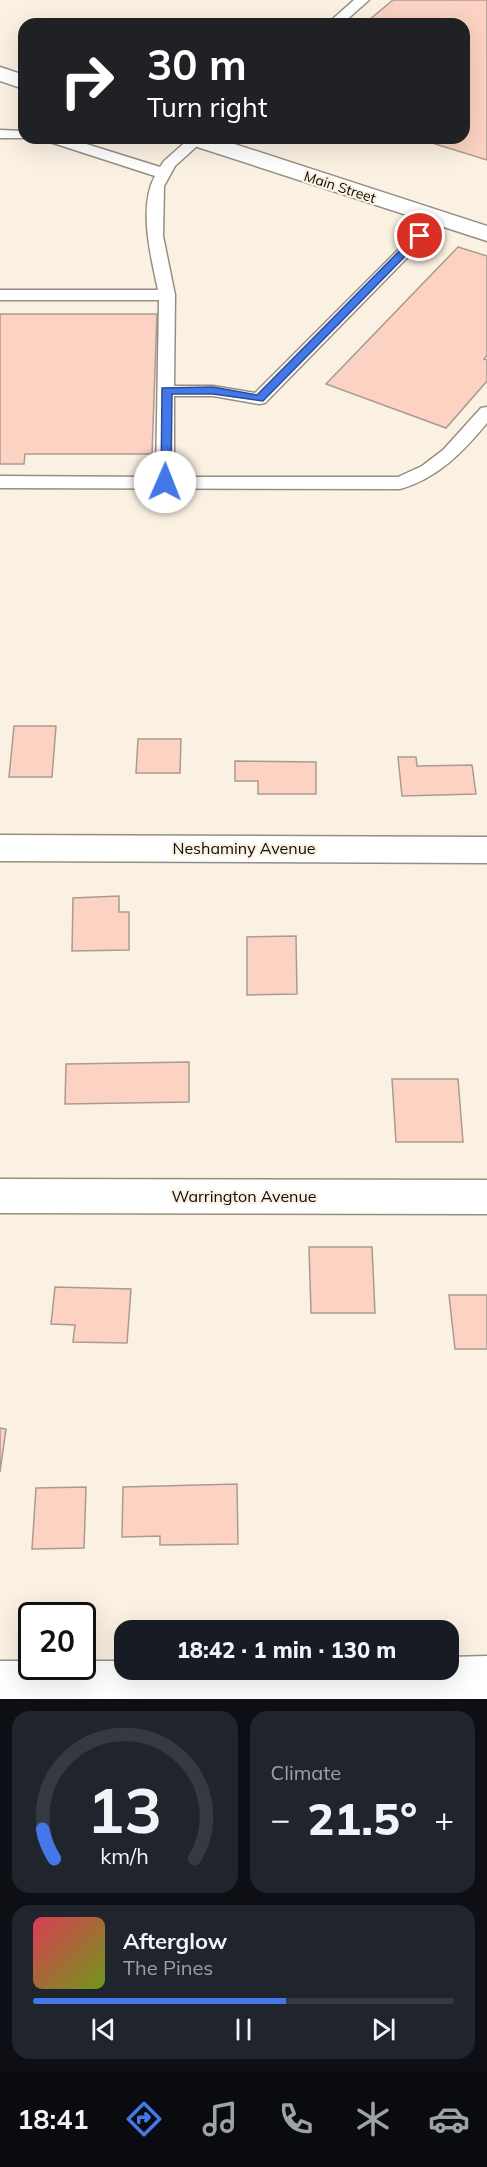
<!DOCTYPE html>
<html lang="en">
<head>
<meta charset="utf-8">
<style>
	:root { --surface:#171b24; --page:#20242c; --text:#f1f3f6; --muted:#9ea1a6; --line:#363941; --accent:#4477e8 }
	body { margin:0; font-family:Mulish,sans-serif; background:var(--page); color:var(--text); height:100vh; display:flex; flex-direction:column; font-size:22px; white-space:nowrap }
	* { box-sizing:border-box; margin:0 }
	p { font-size:20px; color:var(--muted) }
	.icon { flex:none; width:33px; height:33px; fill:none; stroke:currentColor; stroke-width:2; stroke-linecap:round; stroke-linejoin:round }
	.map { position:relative; height:1699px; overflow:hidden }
	.drawer { display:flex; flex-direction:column; gap:12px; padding:12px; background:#0d0f14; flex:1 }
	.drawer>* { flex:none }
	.hud { position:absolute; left:18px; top:18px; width:452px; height:126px; border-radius:18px; box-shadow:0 6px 24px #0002; background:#202124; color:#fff; overflow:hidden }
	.speed { position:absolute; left:18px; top:1602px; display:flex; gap:12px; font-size:30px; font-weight:700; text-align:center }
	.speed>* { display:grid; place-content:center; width:78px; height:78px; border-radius:50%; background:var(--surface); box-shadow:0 6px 24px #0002; line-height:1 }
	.speed .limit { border:3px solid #111; border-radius:9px; background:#fff; color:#111 }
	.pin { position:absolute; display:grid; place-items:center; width:51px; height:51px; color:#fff; margin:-26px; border:3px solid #fff; border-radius:50%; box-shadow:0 2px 6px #0007 }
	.me { position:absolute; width:66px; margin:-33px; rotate:1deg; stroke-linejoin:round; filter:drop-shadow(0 0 4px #0008) }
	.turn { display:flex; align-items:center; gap:21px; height:126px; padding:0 30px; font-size:27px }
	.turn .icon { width:78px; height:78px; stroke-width:2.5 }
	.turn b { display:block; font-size:42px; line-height:51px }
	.big { font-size:45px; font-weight:800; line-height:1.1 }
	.drawer .card { flex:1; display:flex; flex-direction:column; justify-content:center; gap:9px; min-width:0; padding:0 21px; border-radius:18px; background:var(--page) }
	.drawer .dial { align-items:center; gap:0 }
	.dial svg { height:156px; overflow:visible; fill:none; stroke:var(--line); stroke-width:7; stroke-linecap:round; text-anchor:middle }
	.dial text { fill:var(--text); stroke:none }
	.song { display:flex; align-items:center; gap:18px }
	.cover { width:72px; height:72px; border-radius:9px; background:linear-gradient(135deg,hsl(350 70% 55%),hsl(80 70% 35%)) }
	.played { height:6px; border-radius:3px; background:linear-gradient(90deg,var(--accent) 60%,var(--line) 60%) }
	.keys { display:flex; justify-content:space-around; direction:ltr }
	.heat { display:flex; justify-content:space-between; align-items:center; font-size:33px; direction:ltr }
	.drawer .tiles { flex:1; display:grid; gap:12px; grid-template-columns:1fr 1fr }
	.card:last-child { grid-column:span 2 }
	.trip { position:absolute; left:114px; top:1620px; width:345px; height:60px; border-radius:18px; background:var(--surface); box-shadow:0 6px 24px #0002; font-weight:800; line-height:60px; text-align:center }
	.dock { display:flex; height:96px; justify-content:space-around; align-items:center; background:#090b0e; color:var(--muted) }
	.dock .icon { width:42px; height:42px }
	.dock .on { color:var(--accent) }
	.dock b { font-size:27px; color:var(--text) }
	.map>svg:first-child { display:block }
	.building { fill:#fcd3c2; stroke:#aa9a94; stroke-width:1.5 }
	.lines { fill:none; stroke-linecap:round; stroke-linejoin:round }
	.lane-casing { stroke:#968e81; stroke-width:3 }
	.street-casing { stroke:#968e81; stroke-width:3 }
	.lane { fill:#fff; fill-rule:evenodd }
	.street { fill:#fff; fill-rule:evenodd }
	.route { fill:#4477e8; stroke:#2c4d97; stroke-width:1.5 }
	.labels { text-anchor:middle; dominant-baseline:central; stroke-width:4.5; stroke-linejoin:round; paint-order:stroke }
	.far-street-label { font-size:14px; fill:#0e0b07; stroke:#faf1e3 }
	.street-label { font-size:16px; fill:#0e0b07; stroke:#faf1e3 }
</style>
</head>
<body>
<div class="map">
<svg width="487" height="1699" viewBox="0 0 487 1699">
	<rect width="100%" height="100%" fill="#faf1e3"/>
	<g class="building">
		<path d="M393,0h94v160l-71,-22h48v-114h-91l-5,-3z"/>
		<path d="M458,247l29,9v99l-3,4 3,1v21l-41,47 -120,-44z"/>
		<path d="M0,314h157l-5,140h-127l-1,10h-24z"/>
		<path d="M14,726h42l-4,51h-43z"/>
		<path d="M138,739h43l-1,34h-44z"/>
		<path d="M398,757h18l1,9 55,-1 4,29 -74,2z"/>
		<path d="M235,761l81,1v32h-58v-13h-23z"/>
		<path d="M119,896v16h10v38l-57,1 1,-53z"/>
		<path d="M296,936l1,58 -50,1v-58z"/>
		<path d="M189,1062v40l-124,2 1,-40z"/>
		<path d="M392,1079h66l5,63h-67z"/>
		<path d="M309,1247h63l3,66h-64z"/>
		<path d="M55,1287l76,2 -4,54 -54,-1 2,-17 -24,-1z"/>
		<path d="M449,1295h38v54h-32z"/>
		<path d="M0,1428l6,1 -6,43z"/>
		<path d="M237,1484l1,60 -78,1v-9l-38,1 1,-50z"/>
		<path d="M86,1487l-2,61 -52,1 4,-61z"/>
	</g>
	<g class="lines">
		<g class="lane-casing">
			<g id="lane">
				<path d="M354,0h15l-27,24h-15z"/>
				<path d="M0,130l24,1v7h5h-29z"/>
				<path d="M45,138h22l93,29 4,-6 26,-23h16l-31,28 -11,20 -1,50 12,59 -1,91h39l42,7 177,-177h10l3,3 -180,184 -6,1 -46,-8h-39v81h224l24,-11 21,-16 38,-42 6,-1v16c-24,29 -50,56 -87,66l-400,-1v-12l156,1 3,-177h-159v-10h158c-7,-33 -20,-83 -3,-114l-108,-35z"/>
			</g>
		</g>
		<g class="street-casing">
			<g id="street">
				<path d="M0,67l24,8v14l-24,-8z"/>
				<path d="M182,138h34l271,88v15l-302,-98z"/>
				<path d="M0,835l487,2v26l-487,-2z"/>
				<path d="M0,1179l487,1v34l-487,-1z"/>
				<path d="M487,1656v43h-487v-38h32v5h50v-5h42v9h324v-13z"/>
			</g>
		</g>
		<use href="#lane" class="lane"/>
		<use href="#street" class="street"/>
	</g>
	<path class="route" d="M417,233l8,3 -162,165 -50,-7h-41l-1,88 -2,3h-8l1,-97 51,-1 44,8z"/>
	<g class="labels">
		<g class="far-street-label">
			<text transform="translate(340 187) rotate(18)">Main Street</text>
		</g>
		<g class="street-label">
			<text x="244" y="848">Neshaminy Avenue</text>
			<text x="244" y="1196">Warrington Avenue</text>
		</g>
	</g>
</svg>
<div class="speed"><div class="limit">20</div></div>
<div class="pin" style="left:420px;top:236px;background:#d93025"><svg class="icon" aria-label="arrive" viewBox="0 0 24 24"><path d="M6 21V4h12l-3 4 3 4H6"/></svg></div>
<svg class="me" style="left:165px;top:482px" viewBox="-20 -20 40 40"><circle r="19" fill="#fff"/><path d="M0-13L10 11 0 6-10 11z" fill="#4477e8"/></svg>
<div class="trip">18:42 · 1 min · 130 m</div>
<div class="hud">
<div class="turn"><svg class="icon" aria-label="right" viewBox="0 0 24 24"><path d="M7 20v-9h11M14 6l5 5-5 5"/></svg><div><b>30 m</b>Turn right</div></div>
</div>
</div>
<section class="drawer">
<div class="tiles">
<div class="card dial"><svg viewBox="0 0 100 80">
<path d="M14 69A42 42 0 1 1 86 69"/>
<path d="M14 69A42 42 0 0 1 8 54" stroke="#4477e8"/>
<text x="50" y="56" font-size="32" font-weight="700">13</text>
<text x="50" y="72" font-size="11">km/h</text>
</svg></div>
<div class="card"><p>Climate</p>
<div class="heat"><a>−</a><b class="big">21.5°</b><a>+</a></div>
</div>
<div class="card">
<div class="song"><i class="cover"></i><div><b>Afterglow</b><p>The Pines</p></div></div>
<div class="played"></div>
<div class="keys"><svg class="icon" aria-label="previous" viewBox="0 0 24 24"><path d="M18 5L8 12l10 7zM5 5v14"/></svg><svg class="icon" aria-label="pause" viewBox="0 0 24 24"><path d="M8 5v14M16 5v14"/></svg><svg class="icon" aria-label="next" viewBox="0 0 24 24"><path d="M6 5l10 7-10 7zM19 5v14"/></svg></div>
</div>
</div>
</section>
<nav class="dock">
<b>18:41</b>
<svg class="icon on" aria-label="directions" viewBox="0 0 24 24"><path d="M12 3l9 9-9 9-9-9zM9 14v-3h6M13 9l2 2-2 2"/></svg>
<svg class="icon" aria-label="music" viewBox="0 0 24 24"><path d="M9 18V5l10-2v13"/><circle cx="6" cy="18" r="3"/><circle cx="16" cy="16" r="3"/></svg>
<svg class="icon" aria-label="phone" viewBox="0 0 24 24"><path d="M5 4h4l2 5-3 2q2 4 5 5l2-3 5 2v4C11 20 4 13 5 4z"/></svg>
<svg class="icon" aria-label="climate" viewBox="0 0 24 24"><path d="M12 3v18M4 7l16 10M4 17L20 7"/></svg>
<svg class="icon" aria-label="car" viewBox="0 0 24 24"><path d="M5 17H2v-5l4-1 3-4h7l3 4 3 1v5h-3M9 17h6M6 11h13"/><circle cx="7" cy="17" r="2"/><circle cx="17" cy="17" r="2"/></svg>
</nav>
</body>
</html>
